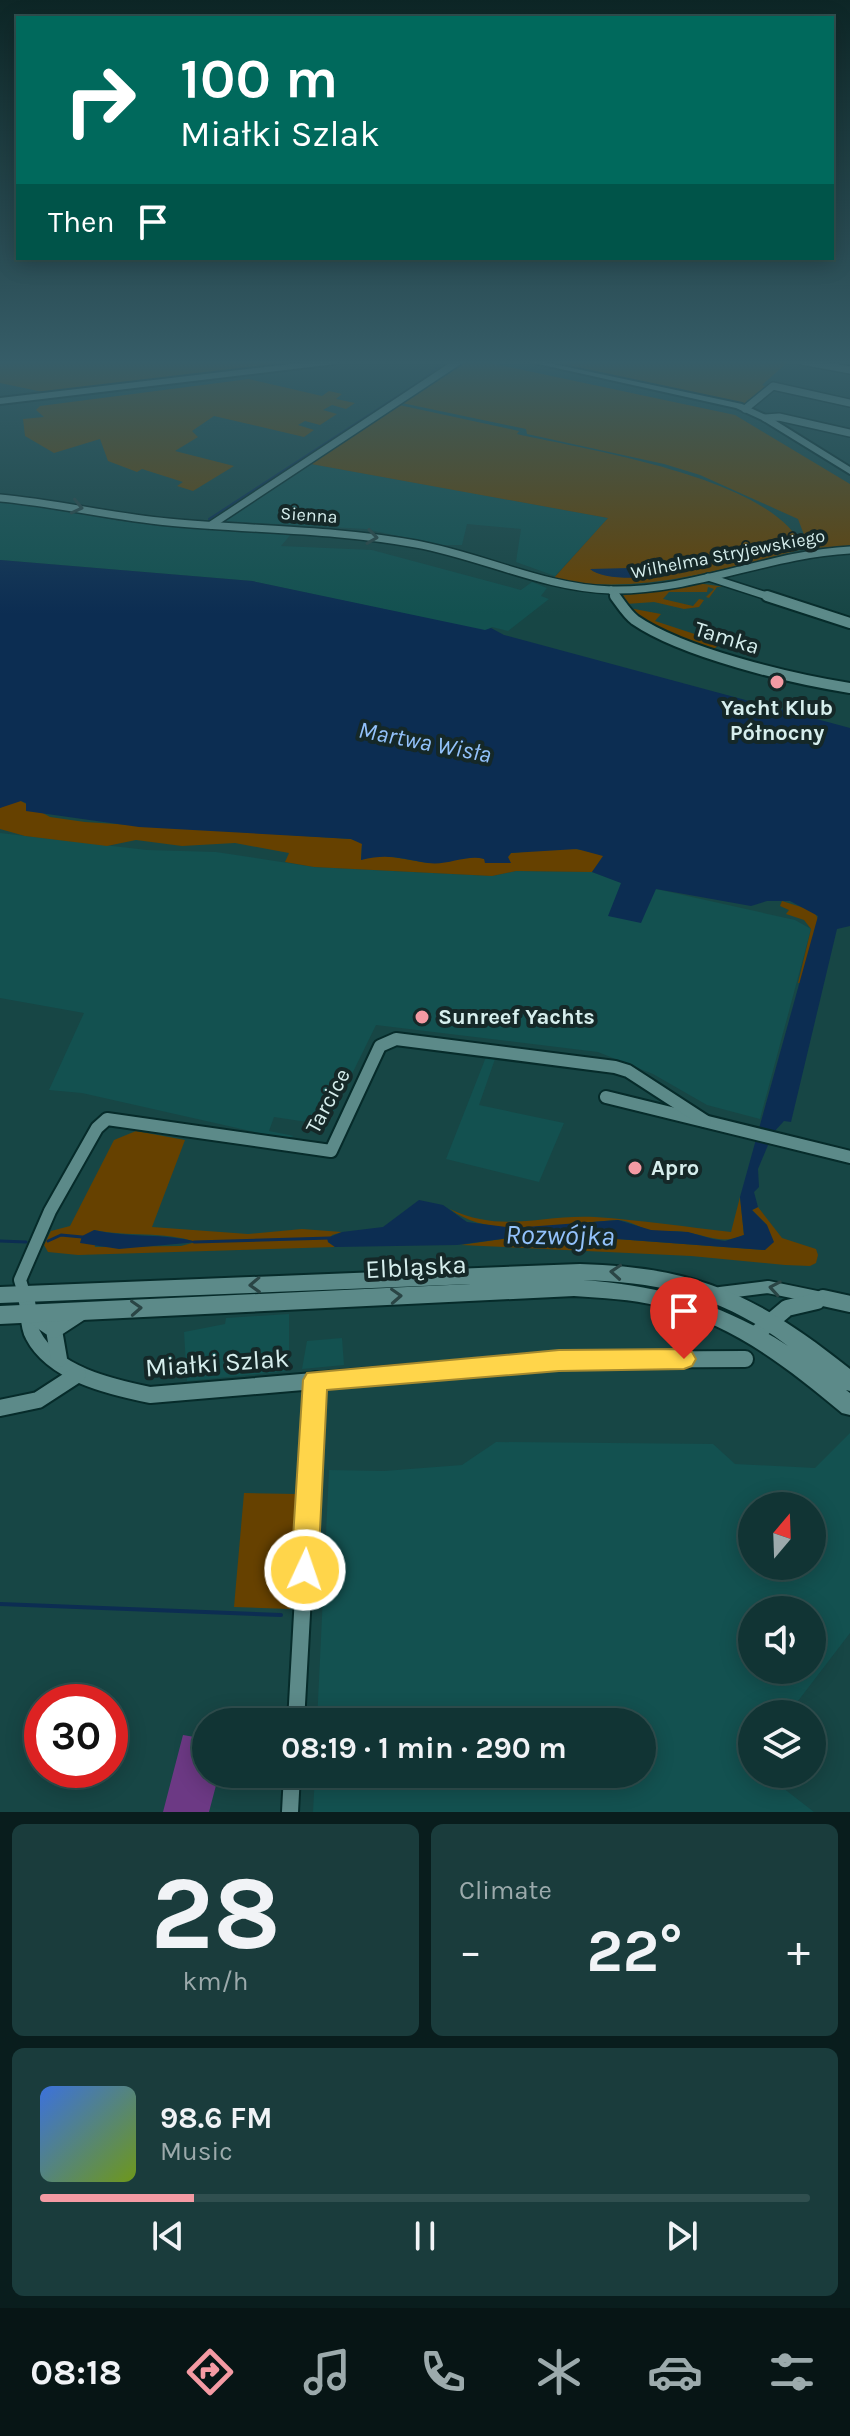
<!DOCTYPE html>
<html lang="en">
<head>
<meta charset="utf-8">
<style>
	:root { --surface:#113434; --page:#1a3c3c; --text:#f1f3f6; --muted:#9caaac; --line:#304f4f; --accent:#f49aa3 }
	body { margin:0; font-family:Karla,sans-serif; background:var(--page); color:var(--text); height:100vh; display:flex; flex-direction:column; font-size:30px; white-space:nowrap }
	* { box-sizing:border-box; margin:0 }
	p { font-size:26px; color:var(--muted) }
	.icon { flex:none; width:44px; height:44px; fill:none; stroke:currentColor; stroke-width:2; stroke-linecap:round; stroke-linejoin:round }
	.map { position:relative; height:1812px; overflow:hidden }
	.drawer { display:flex; flex-direction:column; gap:12px; padding:12px; background:#091d1d; flex:1 }
	.drawer>* { flex:none }
	.guide { position:absolute; left:16px; top:16px; width:818px; height:244px; border-radius:0px; box-shadow:0 4px 20px #0003,0 0 0 2px var(--line); background:#00695c; color:#fff; overflow:hidden }
	.needle { width:52px; rotate:19deg }
	.buttons { position:absolute; left:738px; top:1492px; display:grid; gap:16px }
	.buttons a { display:grid; place-items:center; width:88px; height:88px; border-radius:50%; background:var(--surface); box-shadow:0 4px 20px #0003,0 0 0 2px var(--line); font-size:40px }
	.speed { position:absolute; left:24px; top:1684px; display:flex; gap:16px; font-size:40px; font-weight:700; text-align:center }
	.speed>* { display:grid; place-content:center; width:104px; height:104px; border-radius:50%; background:var(--surface); box-shadow:0 4px 20px #0003,0 0 0 2px var(--line); line-height:1 }
	.speed .limit { border:12px solid #d22; background:#fff; color:#111 }
	.pin { position:absolute; display:grid; place-items:center; width:68px; height:68px; color:#fff; margin:-82px -34px; border-radius:50% 50% 50% 0; rotate:-45deg; box-shadow:0 0 8px #0007 }
	.pin .icon { rotate:45deg }
	.me { position:absolute; width:88px; margin:-44px; rotate:3deg; stroke-linejoin:round; filter:drop-shadow(0 0 6px #0008) }
	.turn { display:flex; align-items:center; gap:28px; height:168px; padding:0 32px; font-size:36px }
	.turn .icon { width:104px; height:104px; stroke-width:2.5 }
	.turn b { display:block; font-size:56px; line-height:68px }
	.then { display:flex; align-items:center; height:76px; padding:0 32px; background:#0003; gap:16px; font-size:30px }
	.big { font-size:60px; font-weight:700; line-height:1.1 }
	.drawer .widget { flex:1; display:flex; flex-direction:column; justify-content:center; gap:12px; min-width:0; padding:0 28px; border-radius:12px; background:var(--page) }
	.drawer .dial { align-items:center; gap:0 }
	.dial b { font-size:104px; line-height:1 }
	.song { display:flex; align-items:center; gap:24px }
	.cover { width:96px; height:96px; border-radius:12px; background:linear-gradient(135deg,hsl(220 70% 55%),hsl(80 70% 35%)) }
	.played { height:8px; border-radius:4px; background:linear-gradient(90deg,var(--accent) 20%,var(--line) 20%) }
	.keys { display:flex; justify-content:space-around; direction:ltr }
	.heat { display:flex; justify-content:space-between; align-items:center; font-size:44px; direction:ltr }
	.drawer .tiles { flex:1; display:grid; gap:12px; grid-template-columns:1fr 1fr }
	.widget:last-child { grid-column:span 2 }
	.trip { position:absolute; left:192px; top:1708px; width:464px; height:80px; border-radius:40px; background:var(--surface); box-shadow:0 4px 20px #0003,0 0 0 2px var(--line); font-weight:700; line-height:80px; text-align:center }
	.tab-bar { display:flex; height:128px; justify-content:space-around; align-items:center; background:#071515; color:var(--muted) }
	.tab-bar .icon { width:56px; height:56px }
	.tab-bar .active { color:var(--accent) }
	.tab-bar b { font-size:36px; color:var(--text) }
	.map>svg:first-child { display:block }
	.built { fill:#135150; fill-rule:evenodd }
	.green { fill:#664100; fill-rule:evenodd }
	.water { fill:#0c2d52 }
	.lines { fill:none; stroke-linecap:round; stroke-linejoin:round }
	.stream-far2 { stroke:#0c2d52; stroke-width:2 }
	.stream-far1 { stroke:#0c2d52; stroke-width:3 }
	.stream { stroke:#0c2d52; stroke-width:4 }
	.building { fill:#6c3984 }
	.minor-far3-casing { stroke:#062b2a; stroke-width:10 }
	.minor-far2-casing { stroke:#062b2a; stroke-width:14 }
	.minor-far1-casing { stroke:#062b2a; stroke-width:16 }
	.minor-casing { stroke:#062b2a; stroke-width:20 }
	.tertiary-casing { stroke:#062b2a; stroke-width:4 }
	.secondary-casing { stroke:#062b2a; stroke-width:4 }
	.minor-far3 { stroke:#5c8a89; stroke-width:7 }
	.minor-far2 { stroke:#5c8a89; stroke-width:10 }
	.minor-far1 { stroke:#5c8a89; stroke-width:12 }
	.minor { stroke:#5c8a89; stroke-width:16 }
	.tertiary { fill:#5c8a89; fill-rule:evenodd }
	.secondary { fill:#5c8a89; fill-rule:evenodd }
	.oneway { stroke:#2a4545 }
	.route { fill:#ffd54a; stroke:#a68a30; stroke-width:2 }
	.poi-dot { fill:#f49aa3; stroke:#152828; stroke-width:3 }
	.labels { text-anchor:middle; dominant-baseline:central; stroke-width:8; stroke-linejoin:round; paint-order:stroke }
	.far-street-label { font-size:18px; fill:#d6eeed; stroke:#152828 }
	.street-label { font-size:22px; fill:#d6eeed; stroke:#152828 }
	.poi-label { font-size:22px; font-weight:bold; fill:#d6eeed; stroke:#152828; text-anchor:start }
	.water-label { font-size:24px; font-style:italic; fill:#93c2fb; stroke:#152828 }
	.near-street-label { font-size:26px; fill:#d6eeed; stroke:#152828 }
	.near-water-label { font-size:28px; font-style:italic; fill:#93c2fb; stroke:#152828 }
</style>
</head>
<body>
<div class="map">
<svg width="850" height="1812" viewBox="0 0 850 1812">
	<rect width="100%" height="100%" fill="#174645"/>
	<g class="built">
		<path d="M311,464l122,22 175,32 -53,58 -39,-14 5,-33 -54,-5 -5,21h-23l-73,-16 -141,-8z"/>
		<path d="M0,501l53,5 66,15 173,12 -11,13 91,4 149,40 11,-8 15,6 -6,8 8,3 -41,32 -16,-4 -7,4 -233,-50 -252,-21z"/>
		<path d="M0,833l147,17 69,2 98,15 178,9 24,-5 76,1 30,11 -13,32 47,-26 139,31 16,9 -51,190 -53,-14 -54,-31 -55,-22 -222,-27 -49,100 -53,-8 -5,14 25,5 -8,3 -204,-46 -33,-3 35,-77 -84,-15z"/>
		<path d="M486,1057l9,2 -16,46 85,18 -25,59 -93,-23z"/>
		<path d="M289,1314v57l-102,10 -3,-49 41,-8 1,-6z"/>
		<path d="M342,1338l2,27 -42,4 5,-28z"/>
		<path d="M850,1433v200l-62,81h-36v60h13l49,38h-501l2,-38h327v-52h-325l12,-252 55,1 78,-6 34,-23 217,2 22,20 80,4zM752,1506h60v60h-60zM752,1610h60v60h-60z"/>
	</g>
	<g class="green">
		<path d="M0,361h304l-261,31 -43,-9z"/>
		<path d="M461,361h20l254,54 115,69v63l-41,1 -11,-29 -98,-44 -36,-11 -137,-30 -1,-5 -124,-26z"/>
		<path d="M534,361l8,1 247,-1 -27,24 8,3 -24,13 5,2 -3,3z"/>
		<path d="M249,379l73,17 7,-5 13,3 -6,5 19,4 -9,6 -14,-4 -9,5 14,4 -17,11 -15,-4 -7,4 16,5 -10,7 -90,-21 -22,15 6,6 -23,14 59,15 -41,25 -16,-5 6,-4 -41,-13 -5,3 -29,-11 -8,-22 -46,14 -29,-17 -2,-17 21,-2 -8,-7 4,-4z"/>
		<path d="M399,405l120,26 -2,3c70,16 259,44 286,115 -84,21 -165,47 -250,30l55,-61 -297,-54z"/>
		<path d="M698,583l26,4h-7l-8,11 -3,-1 8,-8 -6,-2 -1,5h-38l-6,7 30,7 6,-7 5,1 -5,7 -15,2 -30,-7 -28,2 -7,-8z"/>
		<path d="M629,608l32,6 -6,7 64,21 6,-6 -5,-3 9,3 -15,13c-31,-9 -64,-17 -85,-41z"/>
		<path d="M13,801h8l29,16 35,5 266,17 11,4 -1,17 14,-6 53,9 48,-7 9,3v4l23,-6 3,-4c29,-3 65,-10 93,3l-12,16 -76,-1 -24,5 -178,-9 -29,-5 4,-9 -54,-10 -53,3 -46,-6 -29,6 -82,-10 -25,-7v-21z"/>
		<path d="M782,901l32,10 5,10 -18,62h-3l13,-54 -7,-9 -18,-6 3,-4 -9,-4z"/>
		<path d="M136,1131l49,9 -33,87 96,7 54,-5 40,3 -10,3 -4,7 7,5 -257,8 -30,-3 -4,-7 7,-14 19,-5 44,-86zM94,1230c33,7 70,1 102,12l-15,4 -86,1z"/>
		<path d="M740,1197l4,38c-20,9 -33,2 -54,-2 -12,-3 -25,-1 -37,-2 -12,-2 -23,-11 -35,-11 -52,2 -125,22 -168,-11 53,25 91,5 145,8 46,3 91,10 136,15z"/>
		<path d="M758,1207l24,31 34,11 2,6 -2,8 -6,3 -25,-1 -94,-9 -230,-11 48,-7 81,-1 175,13 2,-25 -15,-15z"/>
		<path d="M244,1493l53,1 -7,115 -56,-2z"/>
	</g>
	<g class="water">
		<path d="M0,560l252,21 233,49 6,-2 13,7 346,93v198l-13,3 -46,193 -7,-1 -11,12 -15,36 1,18 -5,5 4,15 -6,3 15,15 7,17 -9,8 -175,-13 -81,1 -52,7 -122,2 -7,-5 -1,-4 15,-6 41,-5 36,-27 24,5 24,17 46,6 105,-8 33,10 37,2 25,7 12,2 19,-6 -4,-38 78,-281 -28,-15h-23l-16,5 -95,-17 -15,34 -33,-7 13,-33 -29,-11 11,-16 -26,-7 -66,4 -3,4 3,6h-26l-1,-4c-17,-5 -37,7 -56,4 -28,-4 -39,-10 -67,-3l1,-16 -11,-5 -212,-12 -113,-16v-8l-5,-2 -21,7z"/>
		<path d="M696,560l7,3c-20,14 -95,22 -113,6l79,-2z"/>
		<path d="M94,1230c34,8 70,3 104,12l-79,7 -39,-6 2,-7z"/>
	</g>
	<g class="lines">
		<path class="stream-far2" d="M209,519l215,-140 20,-18"/>
		<g class="stream-far1">
			<path d="M0,1241l26,1"/>
			<path d="M48,1241l13,-6 21,2"/>
			<path d="M194,1242l136,-4"/>
		</g>
		<path class="stream" d="M0,1604l281,11"/>
	</g>
	<path class="building" d="M183,1735l23,4v35h13l-10,38h-46z"/>
	<g class="lines">
		<g class="minor-far3-casing">
			<g id="minor-far3">
				<path d="M802,361l48,9"/>
				<path d="M745,409l28,-23 77,17"/>
				<path d="M765,418l14,-1 71,16"/>
				<path d="M0,498c57,5 112,19 168,24 83,8 167,7 248,22 66,12 128,44 195,46 81,2 158,-36 239,-40"/>
				<path d="M211,525l248,-164"/>
				<path d="M708,577l65,21"/>
				<path d="M611,590l6,8"/>
			</g>
		</g>
		<g class="minor-far2-casing">
			<g id="minor-far2">
				<path d="M615,596c6,8 12,18 20,24 48,33 157,59 215,68"/>
				<path d="M767,596l83,27"/>
			</g>
		</g>
		<g class="minor-far1-casing">
			<g id="minor-far1">
				<path d="M606,1097l244,60"/>
				<path d="M720,1293l48,-6 63,13"/>
				<path d="M26,1300l-6,-20 30,-69 47,-83 10,-9 224,32 49,-105 16,-7 219,28 13,4 77,50"/>
			</g>
		</g>
		<g class="minor-casing">
			<g id="minor">
				<path d="M26,1298c4,12 1,27 7,37 20,39 78,52 117,60l409,-35 186,-1"/>
				<path d="M823,1298l27,6"/>
				<path d="M31,1314l23,16 5,29"/>
				<path d="M54,1330l26,-17"/>
				<path d="M756,1334l31,-26 30,-7"/>
				<path d="M0,1408l38,-8 40,-26"/>
				<path d="M296,1722l19,-342"/>
				<path d="M290,1812l2,-38"/>
			</g>
		</g>
		<g class="tertiary-casing">
			<g id="tertiary">
				<path d="M317,361h22l-4,3 -335,40v-6z"/>
				<path d="M525,361h14l203,43 26,12 82,51v7l-88,-54 -26,-12z"/>
			</g>
		</g>
		<g class="secondary-casing">
			<path id="secondary" d="M580,1264c119,3 178,32 270,105v22l-4,-1 4,3v22l-8,-2c-55,-46 -111,-90 -183,-107 -28,-7 -57,-8 -85,-10l-574,28v-18l471,-22 -471,19v-16zM583,1280c80,2 140,17 205,66 -64,-42 -129,-61 -205,-66z"/>
		</g>
		<use href="#minor-far3" class="minor-far3"/>
		<use href="#minor-far2" class="minor-far2"/>
		<use href="#minor-far1" class="minor-far1"/>
		<use href="#minor" class="minor"/>
		<use href="#tertiary" class="tertiary"/>
		<use href="#secondary" class="secondary"/>
	</g>
	<defs><path id="oneway-chevron" d="M-2-3.5L2.5 0L-2 3.5" fill="none" stroke-width="1.6" stroke-linecap="round" stroke-linejoin="round" transform="scale(2)"/></defs>
	<g class="oneway">
		<use href="#oneway-chevron" transform="translate(77 507) rotate(13)"/>
		<use href="#oneway-chevron" transform="translate(372 537) rotate(8)"/>
		<use href="#oneway-chevron" transform="translate(616 1272) rotate(-176)"/>
		<use href="#oneway-chevron" transform="translate(255 1285) rotate(178)"/>
		<use href="#oneway-chevron" transform="translate(775 1288) rotate(-170)"/>
		<use href="#oneway-chevron" transform="translate(396 1296) rotate(-3)"/>
		<use href="#oneway-chevron" transform="translate(136 1308) rotate(-3)"/>
	</g>
	<linearGradient id="sky" x2="0" y2="1"><stop stop-color="#0d2626"/><stop offset="0.59" stop-color="#365d68"/><stop offset="1" stop-color="#365d68" stop-opacity="0"/></linearGradient>
	<rect width="850" height="614" fill="url(#sky)"/>
	<path class="route" d="M684,1349l8,3 4,7 -4,7 -8,3 -125,2 -232,19 -9,180 -4,9 -9,4 -10,-4 -4,-9 12,-190 4,-7 252,-23z"/>
	<g class="poi-dot">
		<circle cx="777" cy="682" r="8"/>
		<circle cx="422" cy="1017" r="8"/>
		<circle cx="635" cy="1168" r="8"/>
	</g>
	<g class="labels">
		<g class="far-street-label">
			<text transform="translate(309 515) rotate(4)">Sienna</text>
			<text transform="translate(728 554) rotate(-11)">Wilhelma Stryjewskiego</text>
		</g>
		<g class="street-label">
			<text transform="translate(727 638) rotate(17)">Tamka</text>
			<text transform="translate(328 1101) rotate(-62)">Tarcice</text>
		</g>
		<g class="poi-label">
			<text x="777" y="708" text-anchor="middle">Yacht Klub<tspan x="777" dy="25">Północny</tspan></text>
			<text x="438" y="1017">Sunreef Yachts</text>
			<text x="651" y="1168">Apro</text>
		</g>
		<g class="water-label">
			<text transform="translate(425 742) rotate(11)">Martwa Wisła</text>
		</g>
		<g class="near-street-label">
			<text transform="translate(416 1267) rotate(-3)">Elbląska</text>
			<text transform="translate(217 1363) rotate(-4)">Miałki Szlak</text>
		</g>
		<g class="near-water-label">
			<text transform="translate(560 1235) rotate(1)">Rozwójka</text>
		</g>
	</g>
</svg>
<div class="buttons">
<a><svg class="needle" viewBox="-14 -14 28 28"><path d="M0-13l5 13h-10z" fill="#e53935"/><path d="M0 13l5-13h-10z" fill="#9caaac"/></svg></a>
<a><svg class="icon" aria-label="sound" viewBox="0 0 24 24"><path d="M4 9h4l5-4v14l-5-4H4zM17 9q2 3 0 6"/></svg></a>
<a><svg class="icon" aria-label="layers" viewBox="0 0 24 24"><path d="M12 4l9 5-9 5-9-5zM3 14l9 5 9-5"/></svg></a>
</div>
<div class="speed"><div class="limit">30</div></div>
<div class="pin" style="left:684px;top:1359px;background:#d93025"><svg class="icon" aria-label="arrive" viewBox="0 0 24 24"><path d="M6 21V4h12l-3 4 3 4H6"/></svg></div>
<svg class="me" style="left:305px;top:1570px" viewBox="-20 -20 40 40"><circle r="17" fill="#ffd54a" stroke="#fff" stroke-width="3"/><path d="M0-11L8 9 0 5-8 9z" fill="#fff"/></svg>
<div class="trip">08:19 · 1 min · 290 m</div>
<div class="guide">
<div class="turn"><svg class="icon" aria-label="right" viewBox="0 0 24 24"><path d="M7 20v-9h11M14 6l5 5-5 5"/></svg><div><b>100 m</b>Miałki Szlak</div></div>
<div class="then">Then<svg class="icon" aria-label="arrive" viewBox="0 0 24 24"><path d="M6 21V4h12l-3 4 3 4H6"/></svg></div>
</div>
</div>
<section class="drawer">
<div class="tiles">
<div class="widget dial"><b>28</b><p>km/h</p></div>
<div class="widget"><p>Climate</p>
<div class="heat"><a>−</a><b class="big">22°</b><a>+</a></div>
</div>
<div class="widget">
<div class="song"><i class="cover"></i><div><b>98.6 FM</b><p>Music</p></div></div>
<div class="played"></div>
<div class="keys"><svg class="icon" aria-label="previous" viewBox="0 0 24 24"><path d="M18 5L8 12l10 7zM5 5v14"/></svg><svg class="icon" aria-label="pause" viewBox="0 0 24 24"><path d="M8 5v14M16 5v14"/></svg><svg class="icon" aria-label="next" viewBox="0 0 24 24"><path d="M6 5l10 7-10 7zM19 5v14"/></svg></div>
</div>
</div>
</section>
<nav class="tab-bar">
<b>08:18</b>
<svg class="icon active" aria-label="directions" viewBox="0 0 24 24"><path d="M12 3l9 9-9 9-9-9zM9 14v-3h6M13 9l2 2-2 2"/></svg>
<svg class="icon" aria-label="music" viewBox="0 0 24 24"><path d="M9 18V5l10-2v13"/><circle cx="6" cy="18" r="3"/><circle cx="16" cy="16" r="3"/></svg>
<svg class="icon" aria-label="phone" viewBox="0 0 24 24"><path d="M5 4h4l2 5-3 2q2 4 5 5l2-3 5 2v4C11 20 4 13 5 4z"/></svg>
<svg class="icon" aria-label="climate" viewBox="0 0 24 24"><path d="M12 3v18M4 7l16 10M4 17L20 7"/></svg>
<svg class="icon" aria-label="car" viewBox="0 0 24 24"><path d="M5 17H2v-5l4-1 3-4h7l3 4 3 1v5h-3M9 17h6M6 11h13"/><circle cx="7" cy="17" r="2"/><circle cx="17" cy="17" r="2"/></svg>
<svg class="icon" aria-label="filters" viewBox="0 0 24 24"><path d="M4 7h16M4 17h16"/><circle cx="9" cy="7" r="2"/><circle cx="15" cy="17" r="2"/></svg>
</nav>
</body>
</html>
